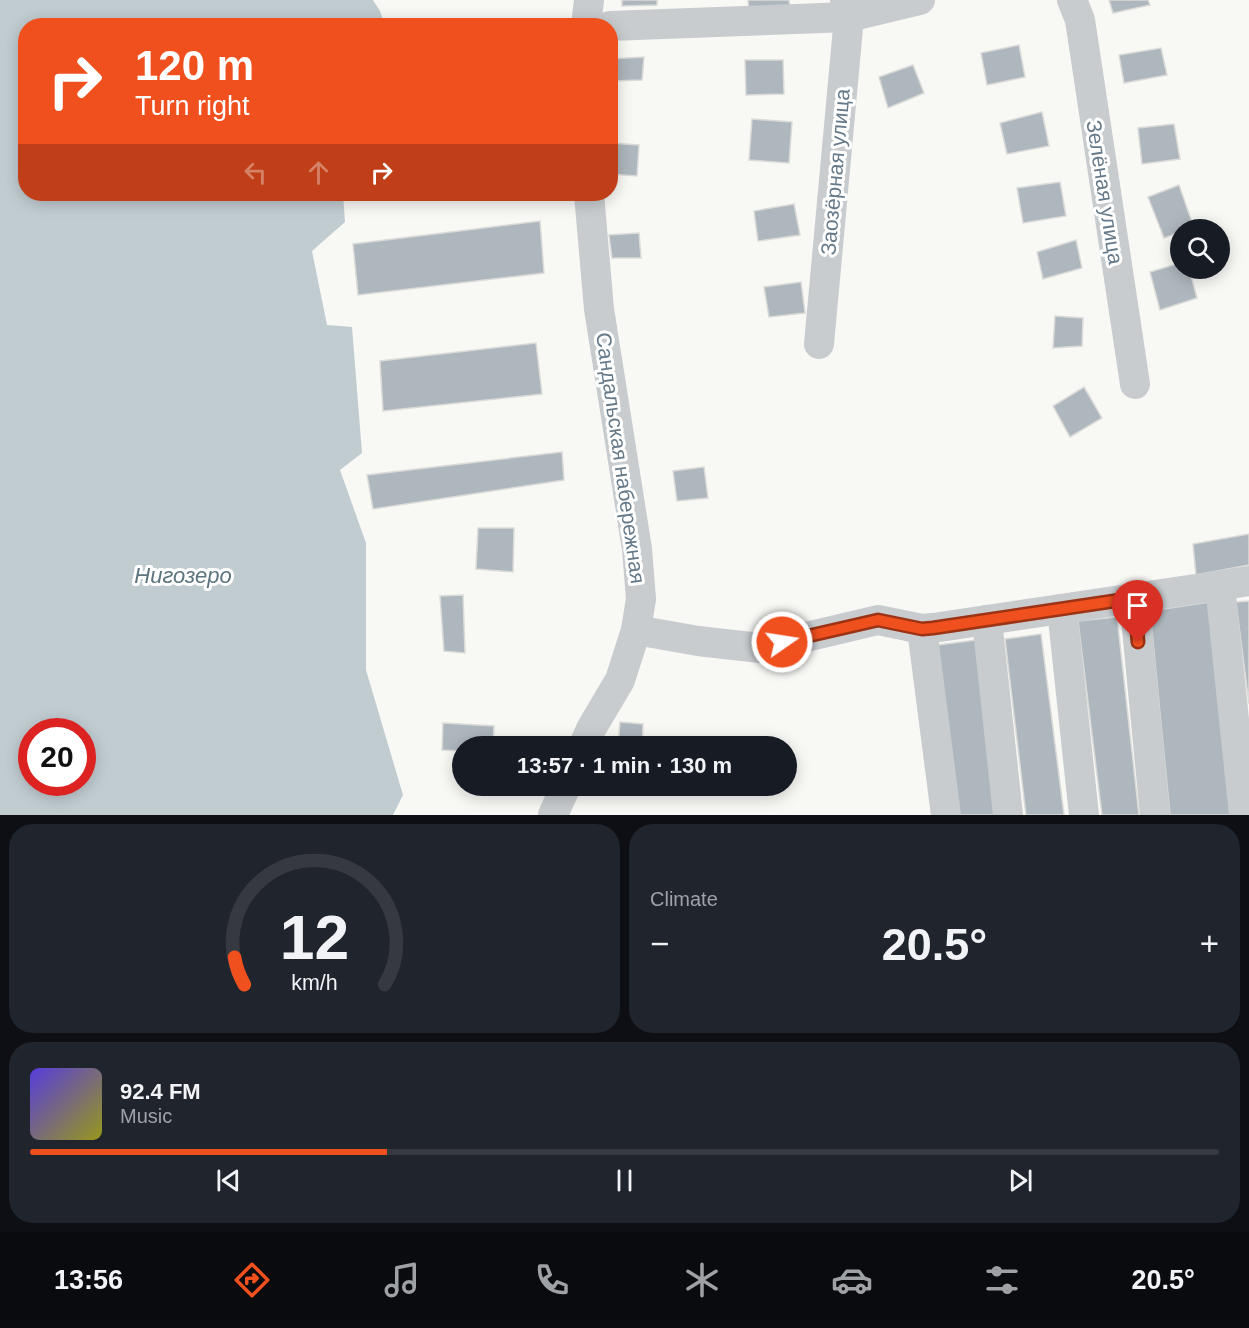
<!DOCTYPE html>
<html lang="en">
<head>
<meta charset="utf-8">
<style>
	:root { --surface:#171b24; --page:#20242c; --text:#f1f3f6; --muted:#9ea1a6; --line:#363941; --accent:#f04f1e }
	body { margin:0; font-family:Helvetica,sans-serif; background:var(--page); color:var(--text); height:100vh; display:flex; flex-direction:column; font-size:22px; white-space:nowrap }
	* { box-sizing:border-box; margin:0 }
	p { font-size:20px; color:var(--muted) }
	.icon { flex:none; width:33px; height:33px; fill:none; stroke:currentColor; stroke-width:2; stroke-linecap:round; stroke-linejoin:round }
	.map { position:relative; height:815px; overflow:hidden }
	.drawer { display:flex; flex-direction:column; gap:9px; padding:9px; background:#0d0f14; flex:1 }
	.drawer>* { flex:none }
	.hud { position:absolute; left:18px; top:18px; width:600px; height:183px; border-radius:24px; box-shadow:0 3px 15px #0003; background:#f04f1e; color:#fff; overflow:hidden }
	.buttons { position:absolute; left:1170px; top:219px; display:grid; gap:12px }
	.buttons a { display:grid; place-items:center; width:60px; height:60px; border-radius:50%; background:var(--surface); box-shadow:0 3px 15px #0003; font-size:30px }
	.speed { position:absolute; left:18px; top:718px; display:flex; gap:12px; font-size:30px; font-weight:700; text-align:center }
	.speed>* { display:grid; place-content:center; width:78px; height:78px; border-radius:50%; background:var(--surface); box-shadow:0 3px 15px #0003; line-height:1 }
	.speed .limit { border:9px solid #d22; background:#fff; color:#111 }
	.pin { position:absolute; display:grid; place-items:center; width:51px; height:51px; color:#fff; margin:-62px -26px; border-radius:50% 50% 50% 0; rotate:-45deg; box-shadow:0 0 6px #0007 }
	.pin .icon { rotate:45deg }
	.me { position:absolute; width:66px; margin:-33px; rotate:77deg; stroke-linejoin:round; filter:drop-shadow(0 0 4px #0008) }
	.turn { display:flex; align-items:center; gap:21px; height:126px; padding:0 18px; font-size:27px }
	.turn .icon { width:78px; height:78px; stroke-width:2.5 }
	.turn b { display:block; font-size:42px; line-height:51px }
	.lanes { display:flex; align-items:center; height:57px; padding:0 18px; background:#0003; justify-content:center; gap:30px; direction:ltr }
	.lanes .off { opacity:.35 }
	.big { font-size:45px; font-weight:700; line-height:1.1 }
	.drawer .card { flex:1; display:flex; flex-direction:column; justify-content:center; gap:9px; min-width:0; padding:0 21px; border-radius:24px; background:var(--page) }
	.drawer .dial { align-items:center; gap:0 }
	.dial svg { height:156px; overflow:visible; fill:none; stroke:var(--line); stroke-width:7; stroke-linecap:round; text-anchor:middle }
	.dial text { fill:var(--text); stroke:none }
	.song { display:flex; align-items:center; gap:18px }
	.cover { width:72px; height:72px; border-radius:9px; background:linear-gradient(135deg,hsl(250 70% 55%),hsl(60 70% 35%)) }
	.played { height:6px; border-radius:3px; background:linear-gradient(90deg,var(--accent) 30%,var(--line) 30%) }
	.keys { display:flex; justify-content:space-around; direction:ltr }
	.heat { display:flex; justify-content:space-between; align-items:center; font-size:33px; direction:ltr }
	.drawer .tiles { flex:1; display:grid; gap:9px; grid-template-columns:1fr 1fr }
	.card:last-child { grid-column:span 2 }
	.trip { position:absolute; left:452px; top:736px; width:345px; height:60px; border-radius:30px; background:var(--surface); box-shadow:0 3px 15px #0003; font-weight:700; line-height:60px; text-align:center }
	.menu { display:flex; height:96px; justify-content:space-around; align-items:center; background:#090b0e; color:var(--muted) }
	.menu .icon { width:42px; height:42px }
	.menu .selected { color:var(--accent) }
	.menu b { font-size:27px; color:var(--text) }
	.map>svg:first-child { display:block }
	.water { fill:#c1ccd1; fill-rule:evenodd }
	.building { fill:#aeb7bd; stroke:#dadad8; stroke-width:1.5 }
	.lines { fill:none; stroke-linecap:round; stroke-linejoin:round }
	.minor { stroke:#c8cccf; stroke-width:30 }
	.route-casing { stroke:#9c3314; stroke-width:15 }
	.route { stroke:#f04f1e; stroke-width:10 }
	.labels { text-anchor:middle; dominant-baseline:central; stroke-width:6; stroke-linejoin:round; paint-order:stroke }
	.street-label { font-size:21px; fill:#657989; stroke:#fff }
	.water-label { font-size:22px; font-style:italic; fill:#5c747d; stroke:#fff }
</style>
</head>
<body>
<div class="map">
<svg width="1249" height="815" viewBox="0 0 1249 815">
	<rect width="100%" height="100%" fill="#f8f8f5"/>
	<path class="water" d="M0,0h373l7,11 5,14 -359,1v168h317l2,28 -33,29 15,74 25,2 10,126 -22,17 26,73v127l37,125 -10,20h-393zM32,732h50v51h-50z"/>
	<g class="building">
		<path d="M622,0h35v5l-35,1z"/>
		<path d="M748,0h41l1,10h-41z"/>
		<path d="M1109,0h39l2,5 -37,8z"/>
		<path d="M1019,45l6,32 -38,8 -6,-32z"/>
		<path d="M1161,48l6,27 -43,8 -5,-28z"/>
		<path d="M644,57l-2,23 -32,1v-22z"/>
		<path d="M745,60h38l1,34 -38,1z"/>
		<path d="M913,65l11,28 -36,15 -9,-31z"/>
		<path d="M1042,112l7,34 -42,8 -7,-31z"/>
		<path d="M752,119l40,3 -3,41 -40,-3z"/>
		<path d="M1174,124l6,35 -38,5 -4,-36z"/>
		<path d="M610,143l29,2 -2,31 -27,-2z"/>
		<path d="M1060,182l6,34 -43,7 -6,-35z"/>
		<path d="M1179,185l15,43 -14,2v2l-16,6 -16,-41z"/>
		<path d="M794,204l6,31 -42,6 -4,-30z"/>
		<path d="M540,221l4,52 -186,22 -5,-51z"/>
		<path d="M639,233l2,25h-29l-3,-23z"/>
		<path d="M1076,240l6,28 -39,11 -6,-27z"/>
		<path d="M1180,263v5h9l8,30 -37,12 -10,-38z"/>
		<path d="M801,282l4,31 -36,4 -5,-30z"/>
		<path d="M1055,316l28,2 -1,28 -29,2z"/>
		<path d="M536,343l6,51 -159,17 -3,-50z"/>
		<path d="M1084,387l18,31 -32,19 -17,-31z"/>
		<path d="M562,452l2,28 -191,29 -6,-34z"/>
		<path d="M704,467l4,31 -31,3 -4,-30z"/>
		<path d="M478,528h36l-1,44 -37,-3z"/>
		<path d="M1249,534v31l-53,10 -3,-31z"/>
		<path d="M463,595l2,58 -21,-2 -4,-55z"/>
		<path d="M1249,601v103l-13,-102z"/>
		<path d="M1210,602l24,213h-64l-20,-204z"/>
		<path d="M1117,617l22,198h-37l-24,-194z"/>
		<path d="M1041,634l23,181h-38l-21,-176z"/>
		<path d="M976,640l21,175h-38l-21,-170z"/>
		<path d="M620,722l23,2 -1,23h-24z"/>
		<path d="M443,723l51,3 -1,21h-31v4l-20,-1z"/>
	</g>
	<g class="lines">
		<g class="minor">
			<path d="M1072,0l8,20 55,364"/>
			<path d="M586,26l3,-26"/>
			<path d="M610,26l239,-9 71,-17"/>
			<path d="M819,344l30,-327 -4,-17"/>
			<path d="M1220,586l24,229"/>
			<path d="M1134,598l21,217"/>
			<path d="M1062,609l22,206"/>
			<path d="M987,620l21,195"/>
			<path d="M922,629l24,186"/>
			<path d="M636,630l62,11 62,7 118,-28 44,9 11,-1 316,-47"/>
			<path d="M583,747l8,-18 29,-49 16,-50 5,-31 -4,-50 -38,-240 -10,-115"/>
			<path d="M553,815l13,-29"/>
		</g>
	</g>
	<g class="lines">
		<g class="route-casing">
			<path id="route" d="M782,642l96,-22 44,9 11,-1 201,-30 4,44"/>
		</g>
		<use href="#route" class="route"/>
	</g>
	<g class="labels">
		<g class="street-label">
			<text transform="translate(835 172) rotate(-85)">Заозёрная улица</text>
			<text transform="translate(1105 192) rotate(81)">Зелёная улица</text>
			<text transform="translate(621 458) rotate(82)">Сандальская набережная</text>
		</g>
		<g class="water-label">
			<text x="183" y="575">Нигозеро</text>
		</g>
	</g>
</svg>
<div class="buttons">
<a><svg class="icon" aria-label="search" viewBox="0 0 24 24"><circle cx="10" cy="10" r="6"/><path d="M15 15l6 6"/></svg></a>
</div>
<div class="speed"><div class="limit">20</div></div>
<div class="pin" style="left:1138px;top:642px;background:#d93025"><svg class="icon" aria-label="arrive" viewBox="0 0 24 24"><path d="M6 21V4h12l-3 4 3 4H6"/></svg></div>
<svg class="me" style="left:782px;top:642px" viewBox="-20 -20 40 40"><circle r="17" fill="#f04f1e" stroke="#fff" stroke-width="3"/><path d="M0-11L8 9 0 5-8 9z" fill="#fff"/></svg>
<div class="trip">13:57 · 1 min · 130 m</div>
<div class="hud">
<div class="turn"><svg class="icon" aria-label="right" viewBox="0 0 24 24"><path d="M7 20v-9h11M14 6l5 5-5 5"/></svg><div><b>120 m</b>Turn right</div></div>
<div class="lanes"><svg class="icon off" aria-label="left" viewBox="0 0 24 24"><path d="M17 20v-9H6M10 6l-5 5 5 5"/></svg><svg class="icon off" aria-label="ahead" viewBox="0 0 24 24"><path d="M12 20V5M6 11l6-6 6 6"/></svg><svg class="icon" aria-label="right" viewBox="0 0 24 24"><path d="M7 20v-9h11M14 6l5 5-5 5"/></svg></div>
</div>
</div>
<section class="drawer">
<div class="tiles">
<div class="card dial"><svg viewBox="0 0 100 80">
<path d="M14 69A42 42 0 1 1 86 69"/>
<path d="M14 69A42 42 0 0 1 9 55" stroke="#f04f1e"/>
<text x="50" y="56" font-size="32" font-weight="700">12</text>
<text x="50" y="72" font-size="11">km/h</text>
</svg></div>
<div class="card"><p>Climate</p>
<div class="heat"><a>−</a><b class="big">20.5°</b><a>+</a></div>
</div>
<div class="card">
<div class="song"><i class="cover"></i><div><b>92.4 FM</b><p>Music</p></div></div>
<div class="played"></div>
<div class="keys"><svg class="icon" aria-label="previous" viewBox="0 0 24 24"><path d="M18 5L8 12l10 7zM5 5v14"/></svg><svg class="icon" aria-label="pause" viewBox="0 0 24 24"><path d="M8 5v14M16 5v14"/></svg><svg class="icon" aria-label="next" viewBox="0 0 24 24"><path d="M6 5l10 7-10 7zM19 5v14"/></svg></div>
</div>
</div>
</section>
<nav class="menu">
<b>13:56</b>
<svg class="icon selected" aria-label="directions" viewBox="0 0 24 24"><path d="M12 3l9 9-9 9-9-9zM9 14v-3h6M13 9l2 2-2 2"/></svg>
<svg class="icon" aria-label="music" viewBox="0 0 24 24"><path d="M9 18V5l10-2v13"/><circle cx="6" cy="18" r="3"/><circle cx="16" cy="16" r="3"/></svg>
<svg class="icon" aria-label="phone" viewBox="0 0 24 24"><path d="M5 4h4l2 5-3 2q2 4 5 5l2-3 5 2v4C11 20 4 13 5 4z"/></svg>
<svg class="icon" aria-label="climate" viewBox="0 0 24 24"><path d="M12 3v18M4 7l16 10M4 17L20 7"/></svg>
<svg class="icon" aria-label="car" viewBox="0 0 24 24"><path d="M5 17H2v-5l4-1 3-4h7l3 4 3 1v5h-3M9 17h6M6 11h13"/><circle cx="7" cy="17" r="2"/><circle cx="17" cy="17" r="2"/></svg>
<svg class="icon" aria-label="filters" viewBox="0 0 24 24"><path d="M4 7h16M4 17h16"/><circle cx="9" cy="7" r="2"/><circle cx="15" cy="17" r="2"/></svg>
<b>20.5°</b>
</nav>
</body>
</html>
